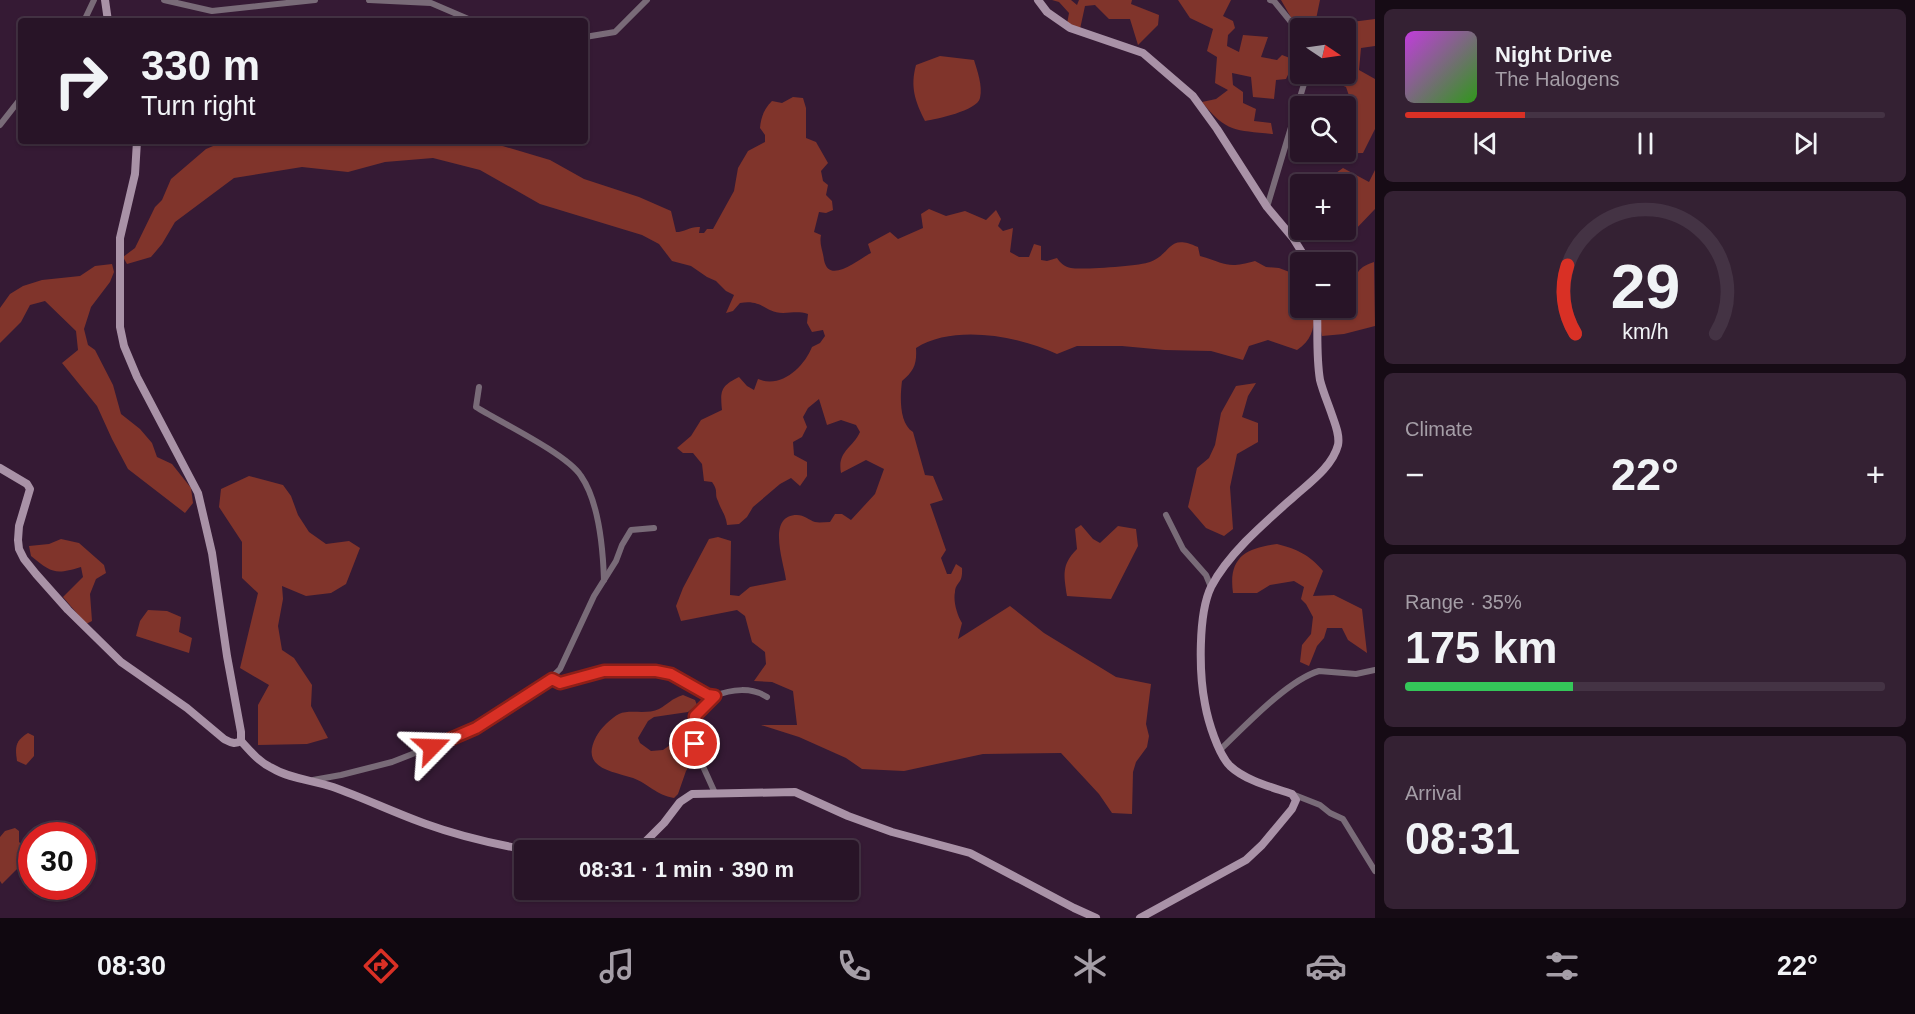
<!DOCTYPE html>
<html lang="en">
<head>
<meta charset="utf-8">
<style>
	:root { --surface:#281427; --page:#342133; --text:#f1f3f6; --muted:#a59ea7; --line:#434; --accent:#d93025 }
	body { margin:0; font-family:Arial,sans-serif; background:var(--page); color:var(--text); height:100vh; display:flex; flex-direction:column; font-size:22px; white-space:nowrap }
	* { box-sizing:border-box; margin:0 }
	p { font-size:20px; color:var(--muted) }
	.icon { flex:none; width:33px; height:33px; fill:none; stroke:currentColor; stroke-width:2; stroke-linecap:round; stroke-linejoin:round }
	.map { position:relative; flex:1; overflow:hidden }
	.panel { display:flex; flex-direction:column; gap:9px; padding:9px; background:#160b15; width:540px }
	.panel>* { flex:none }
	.guide { position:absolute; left:18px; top:18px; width:570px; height:126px; border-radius:6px; box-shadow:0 2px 4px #0004,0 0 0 2px var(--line); background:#281427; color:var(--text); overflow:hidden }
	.needle { width:39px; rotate:103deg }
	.buttons { position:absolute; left:1290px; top:18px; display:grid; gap:12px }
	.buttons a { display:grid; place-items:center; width:66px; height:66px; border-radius:6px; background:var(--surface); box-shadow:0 2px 4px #0004,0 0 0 2px var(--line); font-size:30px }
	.speed { position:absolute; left:18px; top:822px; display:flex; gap:12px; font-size:30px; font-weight:700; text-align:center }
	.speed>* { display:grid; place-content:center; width:78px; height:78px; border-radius:50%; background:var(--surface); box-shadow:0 2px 4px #0004,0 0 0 2px var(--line); line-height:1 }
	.speed .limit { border:9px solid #d22; background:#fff; color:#111 }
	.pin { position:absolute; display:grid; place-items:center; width:51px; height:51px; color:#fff; margin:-26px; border:3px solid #fff; border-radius:50%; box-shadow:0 2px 6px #0007 }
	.me { position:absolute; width:66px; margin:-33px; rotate:68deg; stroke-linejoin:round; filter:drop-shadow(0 0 4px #0008) }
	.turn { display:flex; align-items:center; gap:21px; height:126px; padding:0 24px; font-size:27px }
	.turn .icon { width:78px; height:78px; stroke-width:2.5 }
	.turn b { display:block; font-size:42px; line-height:51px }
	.big { font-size:45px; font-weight:700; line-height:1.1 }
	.panel .card { flex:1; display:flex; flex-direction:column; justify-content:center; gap:9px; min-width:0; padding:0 21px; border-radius:9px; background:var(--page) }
	.panel .dial { align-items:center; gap:0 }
	.dial svg { height:156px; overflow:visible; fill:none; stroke:var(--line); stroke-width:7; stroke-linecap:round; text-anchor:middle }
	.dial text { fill:var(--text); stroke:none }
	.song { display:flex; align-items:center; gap:18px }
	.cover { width:72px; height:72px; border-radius:9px; background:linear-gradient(135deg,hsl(290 70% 55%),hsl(110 70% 35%)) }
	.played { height:6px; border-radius:3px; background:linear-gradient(90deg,var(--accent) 25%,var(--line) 25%) }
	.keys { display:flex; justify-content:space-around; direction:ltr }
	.heat { display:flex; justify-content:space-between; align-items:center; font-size:33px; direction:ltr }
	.charge { height:9px; border-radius:4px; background:linear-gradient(90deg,#34c759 35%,var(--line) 0) }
	.trip { position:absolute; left:514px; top:840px; width:345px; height:60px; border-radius:6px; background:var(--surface); box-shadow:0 2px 4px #0004,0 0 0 2px var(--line); font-weight:700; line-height:60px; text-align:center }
	.tab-bar { display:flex; height:96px; justify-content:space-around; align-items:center; background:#100810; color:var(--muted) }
	.tab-bar .icon { width:42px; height:42px }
	.tab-bar .active { color:var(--accent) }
	.tab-bar b { font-size:27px; color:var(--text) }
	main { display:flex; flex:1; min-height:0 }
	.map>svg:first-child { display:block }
	.forest { fill:#80342b }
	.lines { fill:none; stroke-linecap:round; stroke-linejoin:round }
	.street { stroke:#796b78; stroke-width:6 }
	.secondary { stroke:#a992a7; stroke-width:8 }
	.route-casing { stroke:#8d1f18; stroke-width:15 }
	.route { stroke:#d93025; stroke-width:10 }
</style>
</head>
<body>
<main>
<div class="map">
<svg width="1375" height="918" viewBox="0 0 1375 918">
	<rect width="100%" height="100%" fill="#351a34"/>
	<g class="forest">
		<path d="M1052,0h19l6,5 2,-5h53l-1,4 28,11 -1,10 -20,20 -8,-26h-21l-14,-14 -10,1 -5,23 -13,-5 2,-11 -10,-11z"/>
		<path d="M1178,0h53l-8,16 10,5 2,7 -7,7 -1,11 12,6 4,-17 25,2 -7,20 16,3 5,-5 13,5 -9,19 -10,1 -2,19 -21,-2 -2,-20 -19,-4 1,12 10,7v11l13,6 -2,12 17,2 2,11c-38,-4 -46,-1 -71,-32l14,-3 12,-9 -13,-7 2,-26 -10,-6 6,-22 -23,-11z"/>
		<path d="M1281,0h39l-5,24h21l39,-5v27l-14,2 -2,22 16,9v50l-12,24 -44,1 -2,-2h29v-46h-43l27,-4 23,5 -7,-20 -31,-13h31v-46h-46v5z"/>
		<path d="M940,56l34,4c3,10 9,26 6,38 -3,13 -44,21 -55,23 -10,-20 -15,-34 -9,-56z"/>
		<path d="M793,97l10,1 3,10v30l10,4 12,21 -7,8 2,10 5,4 -2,10 6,6 1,9 -7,3 -7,-1 -5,20 7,3c-2,9 2,16 3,25 5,25 33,0 47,-7l-3,-9 22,-12 8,7 25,-11 -2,-14 8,-5 17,7 19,-5 21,9 10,-10 5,9 -3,7 5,5 10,-3 -3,24 9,5h10l5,-13 7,2v14l6,1 10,-3c3,5 8,9 14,10 11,2 69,-2 79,-6 23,-9 17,-29 48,-15l2,9c27,8 27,13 55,5l11,6 13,1 21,8v32h14c1,17 -1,32 -17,42l-29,-10 -19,6 -6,14 -32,-9 -46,-1 -43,-4h-45l-20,8c-39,-18 -103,-30 -141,-6 1,16 -2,23 -14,33 -2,16 -3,42 11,51l12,43 8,1 10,24 -13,4 16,46 -5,8 6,16h4l5,-10 6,4c1,17 -6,13 -7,24 -2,9 2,23 7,31l-4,16 52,-33 34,27 72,44 35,7 -5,40 3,12 -2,11 -11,15 -3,10 -1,42 -20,-1 -13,-19 -38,-41 -78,1 -79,17 -42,-2 -16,-11 -47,-21 -38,-12h36l-4,-34 -21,-9 -18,-1 12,-17 -1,-12 -13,-10 -7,-26 -8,-6 -56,11 -5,-15 7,-18 26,-49 9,-2 13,4 -1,54 9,1 11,-9 36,-7c-2,-17 -20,-65 11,-65 7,0 12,5 18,7 4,1 10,0 15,0l5,-8h7l9,6 24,-26 9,-25 -18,-9 -25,13c-4,-22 11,-24 19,-41l-4,-7 -15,-5 -14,5 -8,-26 -11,9 -5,9 4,10 -5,10 -9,5 1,13 13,7v14l-7,10 -9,-8 -11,6 -27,23 -6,10 -8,7 -12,1c-1,-10 -6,-15 -9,-24 -4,-8 1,-9 -6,-19l-8,-1 -2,-17 -9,-11h-10l-6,-5 14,-12 10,-16 21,-10c-2,-20 -1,-24 17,-33l8,9 7,4 4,-11c23,10 46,-12 54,-32l8,-4 5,-7 -2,-6 -11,2 -5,-9 1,-9c-10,-3 -16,-1 -25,-1 -18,0 -20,-14 -43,-10l-7,8 -7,2 8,-18 -8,-4 -10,-10 -9,-4 -16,-11 -19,-5 -13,-17 -17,-9 -102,-31 -60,-34 -47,-12 -48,4 -37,10 -46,-5 -68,11 -59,44 -13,22 -11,13 -24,7 -4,-7 12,-9 20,-41 7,-7 9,-21 35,-30 19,-8h261l64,19 34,19 55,18 32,14 5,21c9,0 15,-6 24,-5l-1,6h5l3,-4h6l21,-38 4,-23 10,-17 17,-9v-7l-5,-7c1,-11 4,-19 12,-27l10,2z"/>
		<path d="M1343,168l26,14 6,-12v39l-21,22 -8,-6v-41h-18l1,-6z"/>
		<path d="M1374,262l1,64 -31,8 -22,2 -2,-10 2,-18h24v-16l6,-1c6,-17 2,-22 22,-29z"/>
		<path d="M112,264l2,8 -4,10 -19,25 -7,22 4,16 7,5 18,35 8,29 19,15 12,14 5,14 15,7 19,24 2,15 -8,10 -57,-44 -16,-30 -15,-33 -35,-43 16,-13 -2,-19 -31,-30 -15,4 -9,17 -21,21v-35l10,-14 13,-8 19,-6 38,-4 15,-10z"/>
		<path d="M1256,383l-8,13 -6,21 16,6v19l-21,12 -7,33 3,42 -9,7 -18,-8 -18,-21 9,-39 12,-10 6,-13 6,-32 15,-27z"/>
		<path d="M249,476l34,9 8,11 7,19 11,17 17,12 23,-3 11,7 -14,36 -15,9 -25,3 -24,-10 1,13 -5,27 4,24 12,8 18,27 -1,21 17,32 -21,6 -49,1v-40l11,-20 -29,-17 18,-75 -16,-15v-36l-23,-35 2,-18z"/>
		<path d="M1081,525l12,14 7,4 18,-17 18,3 2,17 -27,53 -44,-3c-3,-21 -6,-31 10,-47l-2,-20z"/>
		<path d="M61,539l18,4 25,22 2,8 -10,6 -6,15 2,27 -6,3 -23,-27 20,-20 -2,-10c-26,8 -29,6 -50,-11l-2,-10 20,-2z"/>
		<path d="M1277,544c20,5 33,11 46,27l-10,25 21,-1 28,14 5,44 -19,-13 -6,-12h-15l-3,10 -7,8 -8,20 -9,-4 2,-17 9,-11 2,-17 -7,-13 -5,-5 3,-12 -10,-6 -24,4 -13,8h-24c-5,-36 13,-45 44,-49z"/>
		<path d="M148,610l19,1 14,6 -2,15 13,6 -3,15 -53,-17 4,-15z"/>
		<path d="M683,695l12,5 2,5 -9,7 -34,5 -6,4 -10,17 2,5 11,8 12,-1 14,-10c12,2 16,4 19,16l-10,15 -8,23 -4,4c-18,-3 -25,-14 -41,-20 -22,-7 -53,-10 -37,-41 4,-8 15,-19 23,-23 10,-5 28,1 40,-5 9,-5 12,-10 24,-14z"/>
		<path d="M28,733l6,3v20l-8,9 -9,-4c-2,-14 -2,-20 11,-28z"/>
		<path d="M15,828l4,3v11l12,11v5l-7,4 -22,22 -2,-3v-44l5,-6z"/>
	</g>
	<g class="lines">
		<g class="street">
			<path d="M164,0l48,11 103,-11"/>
			<path d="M369,0l62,3 42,18"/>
			<path d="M1270,0l4,1 26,32"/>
			<path d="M84,21l10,-21"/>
			<path d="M585,37l30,-5 32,-32"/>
			<path d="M0,125l21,-27"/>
			<path d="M1267,207l40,-133"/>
			<path d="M479,387l-3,20c24,15 91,47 105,69 18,26 22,73 23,104"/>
			<path d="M1166,515l17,34 23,26 5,12"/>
			<path d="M552,679l8,4 44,-12 44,-1 23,4 37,21 7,1c-6,7 -18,14 -20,22l1,33 19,42"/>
			<path d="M715,696c16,-7 37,-9 52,1"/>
			<path d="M1221,749c24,-23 67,-69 98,-78l37,3 19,-4"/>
			<path d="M313,780l28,-5 51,-13 74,-29 80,-50 14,-14 34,-73 22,-35 6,-16 9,-15 23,-2"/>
			<path d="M1292,794l28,11 10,8 13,6 32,52"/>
		</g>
		<g class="secondary">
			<path d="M105,0l3,21"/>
			<path d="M1038,0l9,12 23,16 73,25 50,43 24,33 50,78 26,31 15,24"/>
			<path d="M137,141l-2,33 -15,64v89l4,19 13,31 61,116 14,60 15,103 14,76v9"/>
			<path d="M0,468l27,16 3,5 -11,37 -1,14 1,9 5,10 12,15 32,36 53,52 66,46 37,31c6,3 10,6 17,2"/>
			<path d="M241,741c9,10 18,21 31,27 18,11 41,12 61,19 31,11 62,26 93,37 33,12 68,20 102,26"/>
			<path d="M637,850l27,-27 16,-21 12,-8 103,-2 53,24 44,16 78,21 104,55 22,10"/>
			<path d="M1140,918l106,-58 16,-15 30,-36 4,-9 -4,-6c-20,-7 -46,-13 -62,-28 -12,-12 -22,-45 -25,-62 -6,-30 -7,-90 6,-117 18,-35 58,-68 86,-93 15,-13 36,-29 41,-49 2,-10 -3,-21 -6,-30 -4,-12 -9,-23 -12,-35 -4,-24 -2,-48 -3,-72"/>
		</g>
	</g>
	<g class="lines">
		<g class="route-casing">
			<path id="route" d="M432,747l44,-19 76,-49 8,4 44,-12h52l15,3 37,21 7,1 -20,20v28"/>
		</g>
		<use href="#route" class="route"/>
	</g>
</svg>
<div class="buttons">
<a><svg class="needle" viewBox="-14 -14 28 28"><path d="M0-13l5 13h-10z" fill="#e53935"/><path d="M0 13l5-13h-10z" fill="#a59ea7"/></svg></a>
<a><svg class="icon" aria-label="search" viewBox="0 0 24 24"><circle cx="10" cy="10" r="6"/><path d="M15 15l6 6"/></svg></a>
<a>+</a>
<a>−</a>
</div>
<div class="speed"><div class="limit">30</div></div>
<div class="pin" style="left:695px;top:744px;background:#d93025"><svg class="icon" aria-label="arrive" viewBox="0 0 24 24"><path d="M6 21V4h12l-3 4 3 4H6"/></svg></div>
<svg class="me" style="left:432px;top:747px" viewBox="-20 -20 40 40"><path d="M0-17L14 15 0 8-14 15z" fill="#d93025" stroke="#fff" stroke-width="4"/></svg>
<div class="trip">08:31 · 1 min · 390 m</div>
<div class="guide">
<div class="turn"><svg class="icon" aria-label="right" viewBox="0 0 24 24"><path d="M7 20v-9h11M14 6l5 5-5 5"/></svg><div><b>330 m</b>Turn right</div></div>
</div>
</div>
<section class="panel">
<div class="card">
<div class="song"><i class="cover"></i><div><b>Night Drive</b><p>The Halogens</p></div></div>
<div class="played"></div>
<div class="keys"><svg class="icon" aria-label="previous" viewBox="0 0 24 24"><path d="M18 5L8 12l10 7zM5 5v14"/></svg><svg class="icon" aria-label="pause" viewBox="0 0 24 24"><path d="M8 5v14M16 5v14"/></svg><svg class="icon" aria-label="next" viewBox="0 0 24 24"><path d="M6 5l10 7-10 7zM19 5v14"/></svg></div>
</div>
<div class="card dial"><svg viewBox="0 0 100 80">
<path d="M14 69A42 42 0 1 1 86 69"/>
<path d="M14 69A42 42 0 0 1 10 34" stroke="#d93025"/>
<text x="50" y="56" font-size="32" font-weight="700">29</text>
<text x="50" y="72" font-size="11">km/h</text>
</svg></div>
<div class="card"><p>Climate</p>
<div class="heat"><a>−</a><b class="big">22°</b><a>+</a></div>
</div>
<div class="card"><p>Range · 35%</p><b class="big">175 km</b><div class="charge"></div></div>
<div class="card"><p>Arrival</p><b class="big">08:31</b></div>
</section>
</main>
<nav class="tab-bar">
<b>08:30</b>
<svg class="icon active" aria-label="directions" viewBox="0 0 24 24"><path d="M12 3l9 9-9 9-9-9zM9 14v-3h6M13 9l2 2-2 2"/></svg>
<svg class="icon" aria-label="music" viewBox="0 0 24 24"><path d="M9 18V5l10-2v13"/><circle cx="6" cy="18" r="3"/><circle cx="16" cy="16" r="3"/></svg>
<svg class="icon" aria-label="phone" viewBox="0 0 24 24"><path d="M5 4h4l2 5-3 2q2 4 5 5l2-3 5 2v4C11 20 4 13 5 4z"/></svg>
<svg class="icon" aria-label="climate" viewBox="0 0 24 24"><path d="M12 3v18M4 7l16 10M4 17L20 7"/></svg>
<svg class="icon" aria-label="car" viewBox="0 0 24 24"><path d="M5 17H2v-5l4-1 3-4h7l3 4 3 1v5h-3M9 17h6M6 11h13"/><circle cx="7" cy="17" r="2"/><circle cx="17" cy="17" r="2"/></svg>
<svg class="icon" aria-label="filters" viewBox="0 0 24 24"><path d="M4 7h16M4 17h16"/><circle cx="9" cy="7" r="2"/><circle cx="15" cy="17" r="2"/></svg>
<b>22°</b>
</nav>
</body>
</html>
